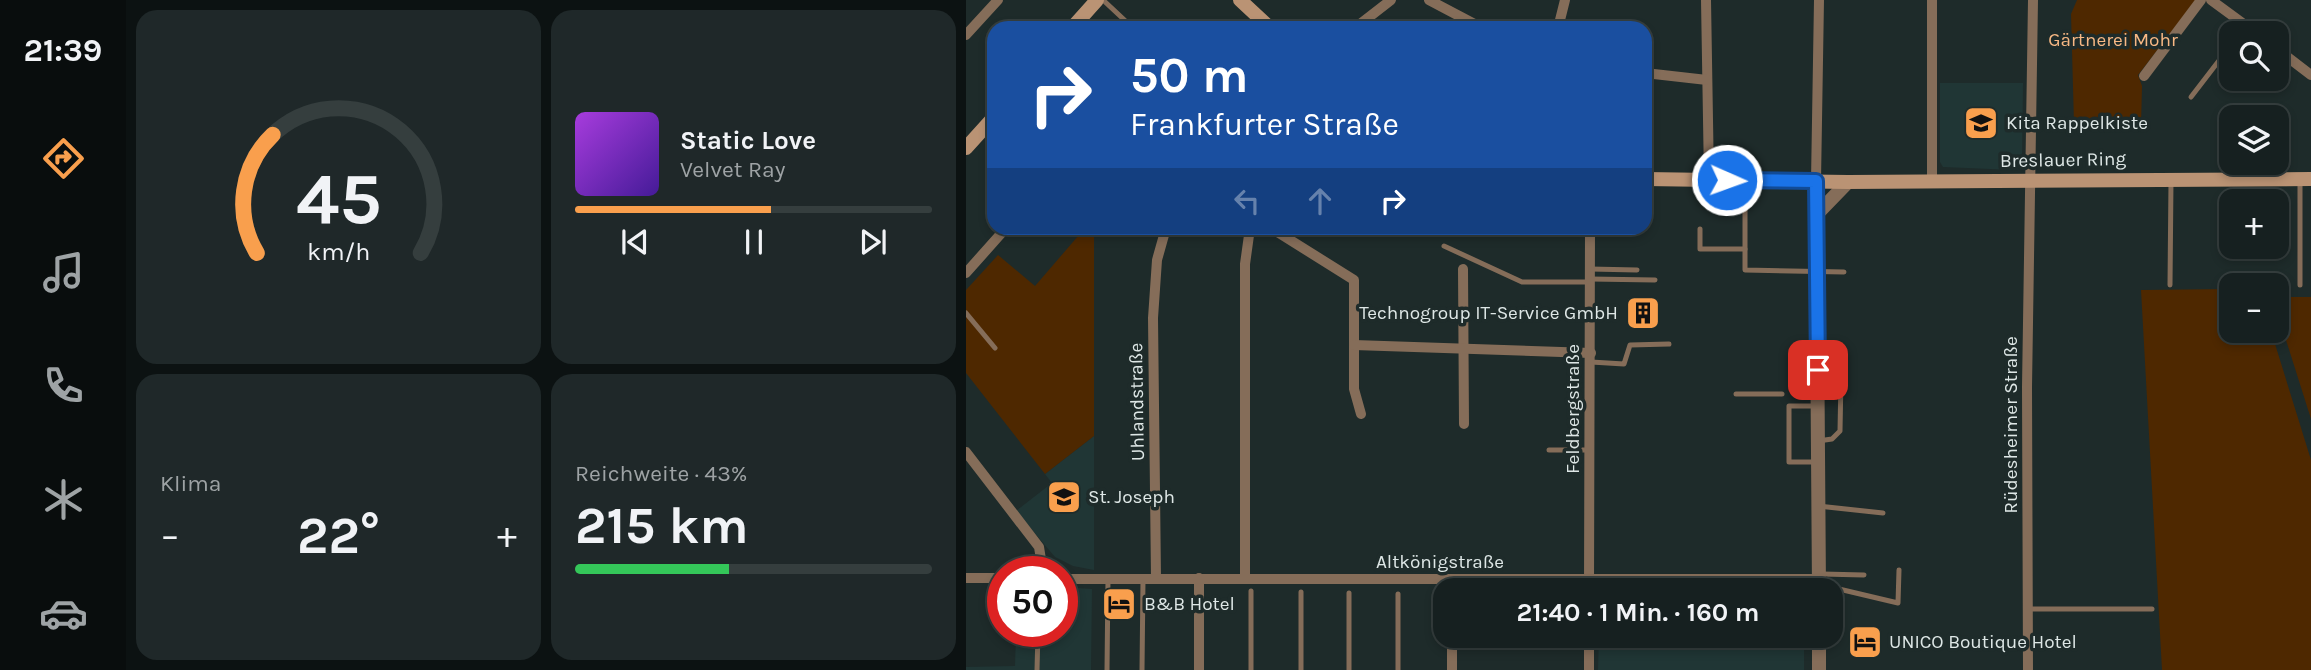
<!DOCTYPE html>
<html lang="de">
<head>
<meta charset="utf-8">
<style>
	:root { --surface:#162020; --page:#1f2829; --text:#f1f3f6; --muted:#9ea3a5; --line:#353e3e; --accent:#f99f4d }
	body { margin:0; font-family:Karla,sans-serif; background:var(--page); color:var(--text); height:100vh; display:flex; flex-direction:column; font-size:26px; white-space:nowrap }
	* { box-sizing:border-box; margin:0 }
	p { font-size:23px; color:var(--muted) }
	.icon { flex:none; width:38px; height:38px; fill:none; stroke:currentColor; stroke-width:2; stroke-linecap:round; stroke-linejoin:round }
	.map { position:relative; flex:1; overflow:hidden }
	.sheet { display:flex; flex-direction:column; gap:10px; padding:10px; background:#0c1212; width:840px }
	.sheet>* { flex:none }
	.banner { position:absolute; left:21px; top:21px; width:665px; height:214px; border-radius:21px; box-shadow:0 4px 10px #0003,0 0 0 2px var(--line); background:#1a4fa0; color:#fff; overflow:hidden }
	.buttons { position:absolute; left:1253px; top:21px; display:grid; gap:14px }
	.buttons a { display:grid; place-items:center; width:70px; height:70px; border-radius:14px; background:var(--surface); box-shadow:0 4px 10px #0003,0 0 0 2px var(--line); font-size:35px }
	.speed { position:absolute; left:21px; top:556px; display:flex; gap:14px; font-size:35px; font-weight:700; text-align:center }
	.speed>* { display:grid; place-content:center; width:91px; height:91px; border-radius:50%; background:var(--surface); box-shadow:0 4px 10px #0003,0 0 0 2px var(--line); line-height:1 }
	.speed .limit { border:10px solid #d22; background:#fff; color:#111 }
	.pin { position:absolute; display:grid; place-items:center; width:60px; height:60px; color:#fff; margin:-30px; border-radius:14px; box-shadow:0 4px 10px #0006 }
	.me { position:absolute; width:77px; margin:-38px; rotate:92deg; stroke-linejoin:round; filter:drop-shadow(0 0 5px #0008) }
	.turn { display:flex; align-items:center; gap:24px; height:147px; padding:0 28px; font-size:32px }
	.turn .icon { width:91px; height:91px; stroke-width:2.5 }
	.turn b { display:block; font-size:49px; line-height:60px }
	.lanes { display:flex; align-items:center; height:66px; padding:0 28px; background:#0003; justify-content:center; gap:35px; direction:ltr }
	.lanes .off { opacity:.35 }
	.big { font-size:52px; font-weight:700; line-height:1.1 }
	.sheet .widget { flex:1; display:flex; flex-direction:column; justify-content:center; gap:10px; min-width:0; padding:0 24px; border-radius:21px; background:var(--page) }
	.sheet .dial { align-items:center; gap:0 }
	.dial svg { height:182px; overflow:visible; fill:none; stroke:var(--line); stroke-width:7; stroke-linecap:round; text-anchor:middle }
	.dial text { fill:var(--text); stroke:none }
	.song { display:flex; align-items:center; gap:21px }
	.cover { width:84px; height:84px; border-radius:10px; background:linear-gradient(135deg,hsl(280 70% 55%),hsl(260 70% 35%)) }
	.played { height:7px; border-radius:4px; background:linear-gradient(90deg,var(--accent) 55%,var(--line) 55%) }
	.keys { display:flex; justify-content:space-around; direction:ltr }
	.heat { display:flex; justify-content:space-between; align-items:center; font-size:38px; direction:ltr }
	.charge { height:10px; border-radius:5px; background:linear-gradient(90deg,#34c759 43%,var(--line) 0) }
	.sheet .tiles { flex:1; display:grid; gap:10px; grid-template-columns:repeat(2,1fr) }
	.trip { position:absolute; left:467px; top:578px; width:410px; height:70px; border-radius:21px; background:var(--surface); box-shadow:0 4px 10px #0003,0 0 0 2px var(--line); font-weight:700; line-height:70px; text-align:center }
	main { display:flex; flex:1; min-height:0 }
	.tabs { display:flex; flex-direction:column; width:126px; justify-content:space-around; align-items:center; background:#090d0d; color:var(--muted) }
	.tabs .icon { width:49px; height:49px }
	.tabs .active { color:var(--accent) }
	.tabs b { font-size:32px; color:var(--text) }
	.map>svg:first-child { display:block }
	.built { fill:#203635 }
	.green { fill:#4e2800 }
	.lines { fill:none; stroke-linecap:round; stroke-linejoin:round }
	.service { stroke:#856d59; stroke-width:5 }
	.minor { stroke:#856d59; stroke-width:10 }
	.tertiary { stroke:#856d59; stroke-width:14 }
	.secondary { stroke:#ba9374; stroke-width:14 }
	.route-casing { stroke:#114b97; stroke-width:18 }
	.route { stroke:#1a73e8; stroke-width:12 }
	.labels { text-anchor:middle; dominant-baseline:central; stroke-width:7; stroke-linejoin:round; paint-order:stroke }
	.park-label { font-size:19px; fill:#f7b884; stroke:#1e2b2a }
	.poi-label { font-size:19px; fill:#dee7e6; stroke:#1e2b2a; text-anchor:start }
	.street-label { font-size:19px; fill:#dee7e6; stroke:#1e2b2a }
</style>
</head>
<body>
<main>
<nav class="tabs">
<b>21:39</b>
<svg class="icon active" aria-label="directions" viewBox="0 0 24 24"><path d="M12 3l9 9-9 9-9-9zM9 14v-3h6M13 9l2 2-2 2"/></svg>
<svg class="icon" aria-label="music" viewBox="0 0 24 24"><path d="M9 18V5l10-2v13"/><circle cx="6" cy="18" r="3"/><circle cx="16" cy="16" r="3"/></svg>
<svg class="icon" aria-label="phone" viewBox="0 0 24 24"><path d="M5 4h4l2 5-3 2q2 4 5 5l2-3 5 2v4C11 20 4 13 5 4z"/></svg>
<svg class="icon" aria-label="climate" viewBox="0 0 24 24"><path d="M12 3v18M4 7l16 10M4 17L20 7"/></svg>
<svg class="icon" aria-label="car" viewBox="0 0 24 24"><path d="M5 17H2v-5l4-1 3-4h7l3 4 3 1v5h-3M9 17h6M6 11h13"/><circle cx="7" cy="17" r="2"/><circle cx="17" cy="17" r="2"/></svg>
</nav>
<section class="sheet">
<div class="tiles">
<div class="widget dial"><svg viewBox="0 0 100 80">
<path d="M14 69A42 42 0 1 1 86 69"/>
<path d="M14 69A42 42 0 0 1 21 17" stroke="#f99f4d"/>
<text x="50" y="56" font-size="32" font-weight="700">45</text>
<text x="50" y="72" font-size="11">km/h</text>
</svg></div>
<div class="widget">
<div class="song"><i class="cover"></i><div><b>Static Love</b><p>Velvet Ray</p></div></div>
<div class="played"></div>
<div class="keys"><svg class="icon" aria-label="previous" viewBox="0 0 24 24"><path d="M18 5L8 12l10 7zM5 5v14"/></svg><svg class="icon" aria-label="pause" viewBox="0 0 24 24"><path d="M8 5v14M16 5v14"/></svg><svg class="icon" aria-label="next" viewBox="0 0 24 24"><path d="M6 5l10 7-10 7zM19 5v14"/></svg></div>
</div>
<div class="widget"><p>Klima</p>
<div class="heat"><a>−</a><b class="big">22°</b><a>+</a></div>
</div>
<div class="widget"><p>Reichweite · 43%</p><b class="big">215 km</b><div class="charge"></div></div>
</div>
</section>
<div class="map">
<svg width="1345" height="670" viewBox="0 0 1345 670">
	<rect width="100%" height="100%" fill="#1e2b2a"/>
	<g class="built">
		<path d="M974,83h83l-1,79 -3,5 -5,3 -71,-3 -3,-5z"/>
		<path d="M128,436v134l-21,-4 -18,-9 -39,-46 36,-28 -7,-9z"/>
		<path d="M96,587l30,2 -1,81h-125v-3l49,-1 1,-34h46z"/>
		<path d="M643,587h182l6,3h-193z"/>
		<path d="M633,635h205v35h-206z"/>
	</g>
	<g class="green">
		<path d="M1111,0h119l-58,75 4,11 -1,40 -67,-2 -3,-110z"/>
		<path d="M119,228h9v208l-49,38 -79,-101v-83l32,-35 37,31z"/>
		<path d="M1265,289v42h40l40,129v210h-149l-21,-380z"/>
		<path d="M1323,297h22v122l-32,-101v-7z"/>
	</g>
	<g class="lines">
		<g class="service">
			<path d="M137,0l30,28"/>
			<path d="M1267,84l48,-1 7,-25"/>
			<path d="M1225,97l40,-52"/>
			<path d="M779,181v68"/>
			<path d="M734,229v20h45v21l99,2"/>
			<path d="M478,246l78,36h68"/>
			<path d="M624,269l47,1"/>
			<path d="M624,279l65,1"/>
			<path d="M1204,285l1,-104"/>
			<path d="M1334,285v-103"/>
			<path d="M0,313l29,35"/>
			<path d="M625,362l33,2 6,-19 39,-1"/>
			<path d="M770,394h46"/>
			<path d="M849,406h-26v56h27"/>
			<path d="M852,441l14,-2 8,-8 1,-53"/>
			<path d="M583,450h42"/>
			<path d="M852,506l65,7"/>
			<path d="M856,574l42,1"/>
			<path d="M856,585l76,18 1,-33"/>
			<path d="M285,591v79"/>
			<path d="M383,593v77"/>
			<path d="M432,594v76"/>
			<path d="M1062,609h124"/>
			<path d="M71,670l1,-38"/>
			<path d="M141,670l1,-91"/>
			<path d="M176,670l1,-90"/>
			<path d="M335,670v-78"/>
		</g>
		<g class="minor">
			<path d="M463,0l53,28"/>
			<path d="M740,0l3,179"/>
			<path d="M1245,0l45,33"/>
			<path d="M389,28l36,-28"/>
			<path d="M592,28l7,-28"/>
			<path d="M0,35l32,-35"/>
			<path d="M1311,49l34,26"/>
			<path d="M679,73l62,7"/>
			<path d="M1178,76l57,-76"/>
			<path d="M966,180v-180"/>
			<path d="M850,181l3,-181"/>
			<path d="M305,228l83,52v109l7,25"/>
			<path d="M497,269l1,155"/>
			<path d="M0,273l40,-45"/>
			<path d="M388,345l237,8"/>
			<path d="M0,452l73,95 4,25"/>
			<path d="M0,578h37"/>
			<path d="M190,578l-3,-260 4,-58 9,-32"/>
			<path d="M233,578v92"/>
			<path d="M279,578v-314l5,-36"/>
			<path d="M96,579h757"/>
			<path d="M623,590l1,-362"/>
			<path d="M623,635v35"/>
			<path d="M486,670v-35"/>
			<path d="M1062,670l-1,-283 6,-387"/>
		</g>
		<g class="tertiary">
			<path d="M850,181l3,409"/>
			<path d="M850,215l32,-33"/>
			<path d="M853,635v35"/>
		</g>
		<g class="secondary">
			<path d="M274,0l30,28"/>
			<path d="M106,28l25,-28"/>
			<path d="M0,148l28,-31"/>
			<path d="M679,179l203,3 463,-3"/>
		</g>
	</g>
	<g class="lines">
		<g class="route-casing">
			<path id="route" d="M761,180l89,1 2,189"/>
		</g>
		<use href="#route" class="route"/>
	</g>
	<defs>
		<g id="school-square" transform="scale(1.75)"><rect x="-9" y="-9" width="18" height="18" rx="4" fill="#f99f4d" stroke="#1e2b2a"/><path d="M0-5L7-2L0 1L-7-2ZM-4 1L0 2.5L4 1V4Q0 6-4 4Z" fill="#111"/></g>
		<g id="building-square" transform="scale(1.75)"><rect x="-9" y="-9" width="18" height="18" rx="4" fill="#f99f4d" stroke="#1e2b2a"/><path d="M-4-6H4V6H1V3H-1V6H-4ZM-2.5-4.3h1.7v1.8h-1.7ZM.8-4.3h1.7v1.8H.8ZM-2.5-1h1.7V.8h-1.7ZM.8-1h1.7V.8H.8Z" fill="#111"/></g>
		<g id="hotel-square" transform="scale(1.75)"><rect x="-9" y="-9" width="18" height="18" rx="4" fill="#f99f4d" stroke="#1e2b2a"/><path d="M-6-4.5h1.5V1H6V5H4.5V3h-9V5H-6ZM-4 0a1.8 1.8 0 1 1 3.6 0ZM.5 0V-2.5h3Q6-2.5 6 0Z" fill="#111"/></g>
	</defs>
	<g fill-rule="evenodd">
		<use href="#school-square" x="1015" y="123"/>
		<use href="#building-square" x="677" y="313"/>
		<use href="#school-square" x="98" y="497"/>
		<use href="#hotel-square" x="153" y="604"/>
		<use href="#hotel-square" x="899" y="642"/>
	</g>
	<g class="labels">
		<g class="park-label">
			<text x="1147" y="40">Gärtnerei Mohr</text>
		</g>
		<g class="poi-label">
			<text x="1040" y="123">Kita Rappelkiste</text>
			<text x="652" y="313" text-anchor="end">Technogroup IT-Service GmbH</text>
			<text x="122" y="497">St. Joseph</text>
			<text x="178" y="604">B&amp;B Hotel</text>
			<text x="923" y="642">UNICO Boutique Hotel</text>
		</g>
		<g class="street-label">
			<text transform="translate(1097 160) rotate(-1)">Breslauer Ring</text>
			<text transform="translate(171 402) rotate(-91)">Uhlandstraße</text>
			<text transform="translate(607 409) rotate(-90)">Feldbergstraße</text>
			<text transform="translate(1045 425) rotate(-90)">Rüdesheimer Straße</text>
			<text x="474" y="562">Altkönigstraße</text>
		</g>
	</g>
</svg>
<div class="buttons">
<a><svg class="icon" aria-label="search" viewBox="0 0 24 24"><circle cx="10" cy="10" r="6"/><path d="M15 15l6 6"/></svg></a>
<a><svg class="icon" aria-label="layers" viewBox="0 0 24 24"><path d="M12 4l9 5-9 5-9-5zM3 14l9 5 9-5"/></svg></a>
<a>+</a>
<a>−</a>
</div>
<div class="speed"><div class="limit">50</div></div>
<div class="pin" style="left:852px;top:370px;background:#d93025"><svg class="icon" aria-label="arrive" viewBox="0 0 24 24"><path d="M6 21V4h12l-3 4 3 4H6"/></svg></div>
<svg class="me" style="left:761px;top:180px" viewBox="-20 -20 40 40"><circle r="17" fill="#1a73e8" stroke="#fff" stroke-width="3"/><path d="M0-11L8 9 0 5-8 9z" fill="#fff"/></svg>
<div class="trip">21:40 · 1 Min. · 160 m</div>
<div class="banner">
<div class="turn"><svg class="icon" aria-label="right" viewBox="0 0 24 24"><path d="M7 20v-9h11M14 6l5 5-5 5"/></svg><div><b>50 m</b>Frankfurter Straße</div></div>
<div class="lanes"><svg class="icon off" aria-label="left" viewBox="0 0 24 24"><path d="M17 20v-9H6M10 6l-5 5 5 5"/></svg><svg class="icon off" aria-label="ahead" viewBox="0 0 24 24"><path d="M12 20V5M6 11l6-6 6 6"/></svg><svg class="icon" aria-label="right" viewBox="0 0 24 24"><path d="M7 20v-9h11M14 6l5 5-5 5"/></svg></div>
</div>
</div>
</main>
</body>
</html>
